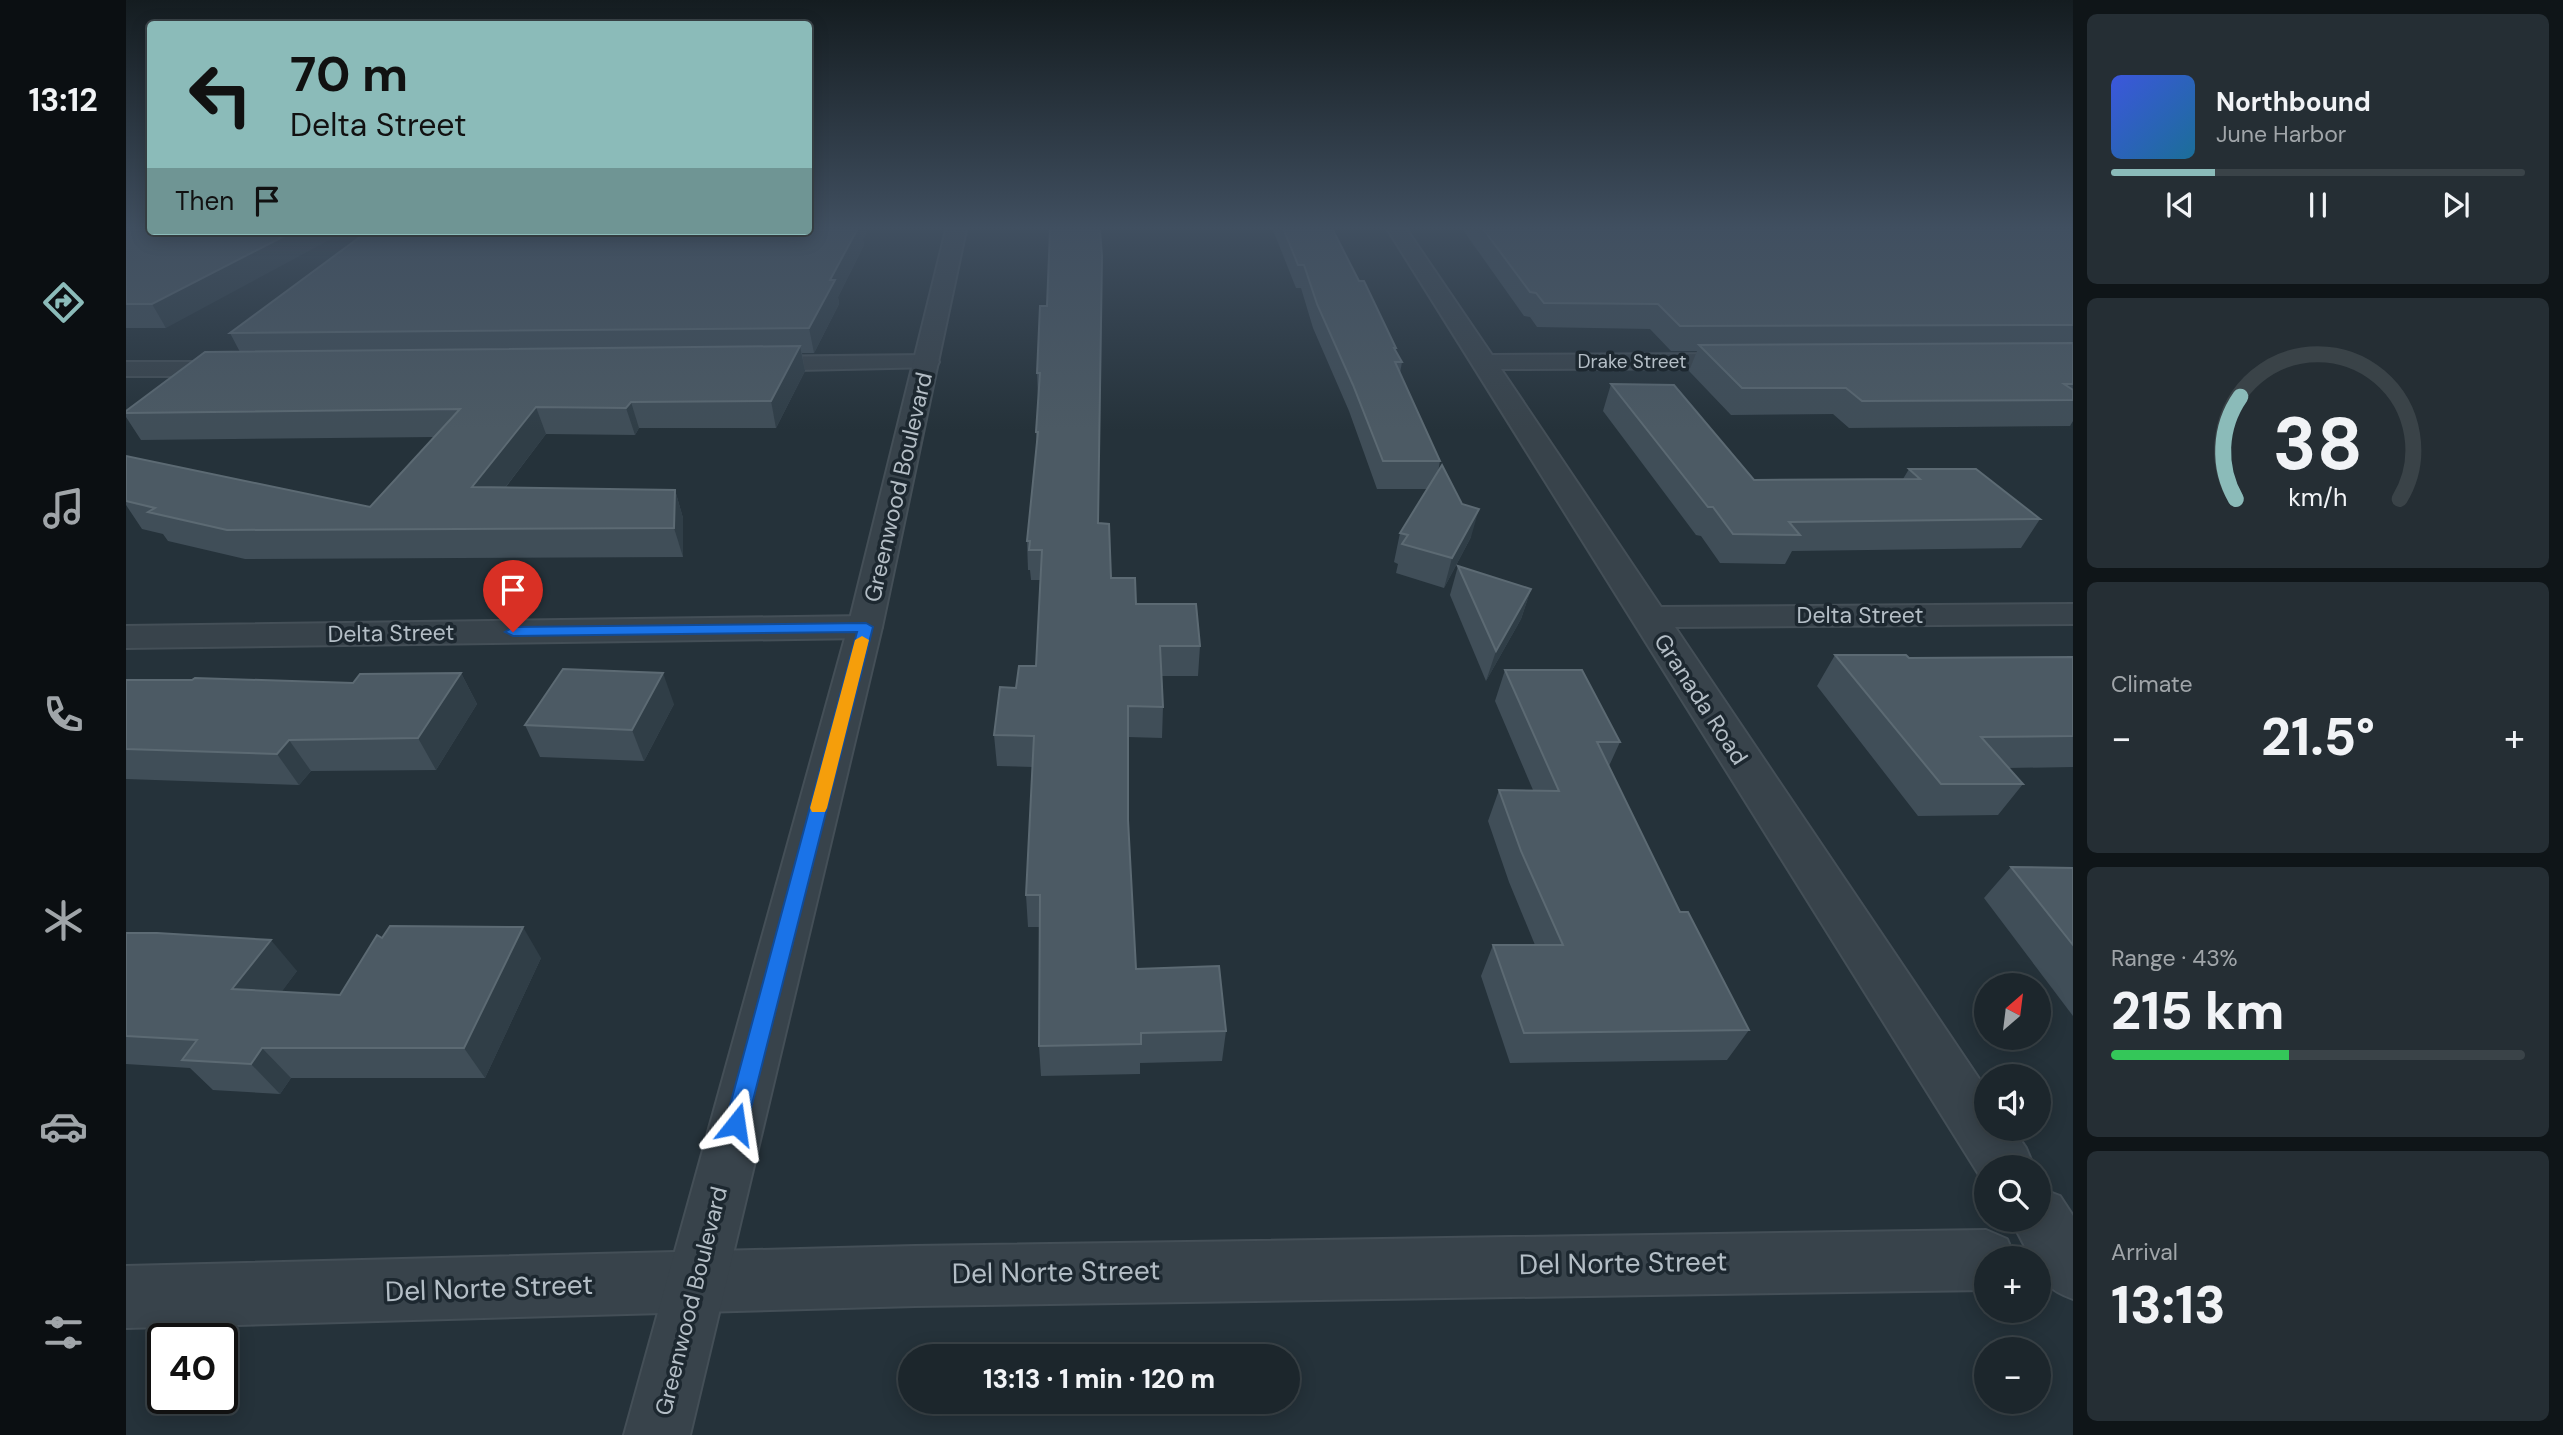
<!DOCTYPE html>
<html lang="en">
<head>
<meta charset="utf-8">
<style>
	:root { --surface:#1c262c; --page:#252e34; --text:#f1f3f6; --muted:#a0a5a9; --line:#3a4348; --accent:#8bbbb9 }
	body { margin:0; font-family:"DM Sans",sans-serif; background:var(--page); color:var(--text); height:100vh; display:flex; flex-direction:column; font-size:26px; white-space:nowrap }
	* { box-sizing:border-box; margin:0 }
	p { font-size:23px; color:var(--muted) }
	.icon { flex:none; width:38px; height:38px; fill:none; stroke:currentColor; stroke-width:2; stroke-linecap:round; stroke-linejoin:round }
	.map { position:relative; flex:1; overflow:hidden }
	.details { display:flex; flex-direction:column; gap:14px; padding:14px; background:#0f1518; width:490px }
	.details>* { flex:none }
	.banner { position:absolute; left:21px; top:21px; width:665px; height:214px; border-radius:7px; box-shadow:0 4px 18px #0003,0 0 0 2px var(--line); background:#8bbbb9; color:#111; overflow:hidden }
	.needle { width:46px; rotate:28deg }
	.buttons { position:absolute; left:1848px; top:973px; display:grid; gap:14px }
	.buttons a { display:grid; place-items:center; width:77px; height:77px; border-radius:50%; background:var(--surface); box-shadow:0 4px 18px #0003,0 0 0 2px var(--line); font-size:35px }
	.speed { position:absolute; left:21px; top:1323px; display:flex; gap:14px; font-size:35px; font-weight:700; text-align:center }
	.speed>* { display:grid; place-content:center; width:91px; height:91px; border-radius:50%; background:var(--surface); box-shadow:0 4px 18px #0003,0 0 0 2px var(--line); line-height:1 }
	.speed .limit { border:4px solid #111; border-radius:10px; background:#fff; color:#111 }
	.pin { position:absolute; display:grid; place-items:center; width:60px; height:60px; color:#fff; margin:-72px -30px; border-radius:50% 50% 50% 0; rotate:-45deg; box-shadow:0 0 7px #0007 }
	.pin .icon { rotate:45deg }
	.me { position:absolute; width:77px; margin:-38px; rotate:15deg; stroke-linejoin:round; filter:drop-shadow(0 0 5px #0008) }
	.turn { display:flex; align-items:center; gap:24px; height:147px; padding:0 28px; font-size:32px }
	.turn .icon { width:91px; height:91px; stroke-width:2.5 }
	.turn b { display:block; font-size:49px; line-height:60px }
	.then { display:flex; align-items:center; height:66px; padding:0 28px; background:#0003; gap:14px; font-size:26px }
	.big { font-size:52px; font-weight:800; line-height:1.1 }
	.details .card { flex:1; display:flex; flex-direction:column; justify-content:center; gap:10px; min-width:0; padding:0 24px; border-radius:10px; background:var(--page) }
	.details .dial { align-items:center; gap:0 }
	.dial svg { height:182px; overflow:visible; fill:none; stroke:var(--line); stroke-width:7; stroke-linecap:round; text-anchor:middle }
	.dial text { fill:var(--text); stroke:none }
	.song { display:flex; align-items:center; gap:21px }
	.cover { width:84px; height:84px; border-radius:10px; background:linear-gradient(135deg,hsl(230 70% 55%),hsl(200 70% 35%)) }
	.played { height:7px; border-radius:4px; background:linear-gradient(90deg,var(--accent) 25%,var(--line) 25%) }
	.keys { display:flex; justify-content:space-around; direction:ltr }
	.heat { display:flex; justify-content:space-between; align-items:center; font-size:38px; direction:ltr }
	.charge { height:10px; border-radius:5px; background:linear-gradient(90deg,#34c759 43%,var(--line) 0) }
	.trip { position:absolute; left:772px; top:1344px; width:402px; height:70px; border-radius:35px; background:var(--surface); box-shadow:0 4px 18px #0003,0 0 0 2px var(--line); font-weight:800; line-height:70px; text-align:center }
	main { display:flex; flex:1; min-height:0 }
	.menu { display:flex; flex-direction:column; width:126px; justify-content:space-around; align-items:center; background:#0b0f12; color:var(--muted) }
	.menu .icon { width:49px; height:49px }
	.menu .selected { color:var(--accent) }
	.menu b { font-size:32px; color:var(--text) }
	.map>svg:first-child { display:block }
	.lines { fill:none; stroke-linecap:round; stroke-linejoin:round }
	.minor-casing { stroke:#444f57; stroke-width:4 }
	.tertiary-casing { stroke:#444f57; stroke-width:4 }
	.minor { fill:#38434b; fill-rule:evenodd }
	.tertiary { fill:#38434b; fill-rule:evenodd }
	.wall { fill:#404e58 }
	.shaded-wall { fill:#303e47 }
	.building { fill:#4c5a64; stroke:#5c6a73; stroke-width:2 }
	.route { fill:#1a73e8; stroke:#114b97; stroke-width:2 }
	.slow { fill:#f59e0b }
	.labels { text-anchor:middle; dominant-baseline:central; stroke-width:7; stroke-linejoin:round; paint-order:stroke }
	.far-street-label { font-size:19px; fill:#b4bec6; stroke:#1d2830 }
	.street-label { font-size:23px; fill:#b4bec6; stroke:#1d2830 }
	.near-street-label { font-size:28px; fill:#b4bec6; stroke:#1d2830 }
</style>
</head>
<body>
<main>
<nav class="menu">
<b>13:12</b>
<svg class="icon selected" aria-label="directions" viewBox="0 0 24 24"><path d="M12 3l9 9-9 9-9-9zM9 14v-3h6M13 9l2 2-2 2"/></svg>
<svg class="icon" aria-label="music" viewBox="0 0 24 24"><path d="M9 18V5l10-2v13"/><circle cx="6" cy="18" r="3"/><circle cx="16" cy="16" r="3"/></svg>
<svg class="icon" aria-label="phone" viewBox="0 0 24 24"><path d="M5 4h4l2 5-3 2q2 4 5 5l2-3 5 2v4C11 20 4 13 5 4z"/></svg>
<svg class="icon" aria-label="climate" viewBox="0 0 24 24"><path d="M12 3v18M4 7l16 10M4 17L20 7"/></svg>
<svg class="icon" aria-label="car" viewBox="0 0 24 24"><path d="M5 17H2v-5l4-1 3-4h7l3 4 3 1v5h-3M9 17h6M6 11h13"/><circle cx="7" cy="17" r="2"/><circle cx="17" cy="17" r="2"/></svg>
<svg class="icon" aria-label="filters" viewBox="0 0 24 24"><path d="M4 7h16M4 17h16"/><circle cx="9" cy="7" r="2"/><circle cx="15" cy="17" r="2"/></svg>
</nav>
<div class="map">
<svg width="1947" height="1435" viewBox="0 0 1947 1435">
	<rect width="100%" height="100%" fill="#25323a"/>
	<g class="lines">
		<g class="minor-casing">
			<g id="minor">
				<path d="M1262,230h19l85,125 253,-1 9,2 3,5 -3,5 -9,2 -244,1 160,238 412,-3v20l-398,3 311,462v40h27l13,19 8,19h-48v19z"/>
				<path d="M801,355l9,2 3,5 -3,5 -185,4 -9,-2 -3,-5 3,-5 9,-2z"/>
				<path d="M0,362h110l9,2 3,5 -3,5 -9,2h-110z"/>
				<path d="M739,616l12,4 5,7 -5,7 -12,4 -739,10v-22z"/>
				<path d="M1913,1188l21,8 13,20v83c-21,-8 -34,-16 -34,-41h-8l-20,-38h28z"/>
				<path d="M1860,1230l21,9 8,19h-29v32l-1071,16 -789,22v-62l789,-20z"/>
			</g>
		</g>
		<g class="tertiary-casing">
			<path id="tertiary" d="M820,230h20l-84,397 -192,808h-66l224,-808z"/>
		</g>
		<use href="#minor" class="minor"/>
		<use href="#tertiary" class="tertiary"/>
	</g>
	<g class="wall">
		<path d="M0,230l40,98h-40z"/>
		<path d="M1147,230h60l26,51 37,67 -1,3 7,11 -2,11 40,88 -2,11 33,65 -27,51 -48,-15 2,-9 -4,-2 6,-29 27,-44h-50l-28,-78 -36,-83 -12,-40h-5z"/>
		<path d="M1337,230h610v191l-3,5 -221,2 -16,-14 -102,1 -42,-44 8,-20h-26l-21,-22 -113,-2 -7,-10 -6,-1z"/>
		<path d="M737,240l1,5 -26,52 1,7 -25,49h-12l3,18 -29,57h-137l-4,7 -89,-1 -40,53 169,3 8,28v39l-438,2 -77,-18 -5,-7 -21,-5 -16,-24v-49l244,51 65,-70 -294,3 -15,-23v-6l114,-59 -10,-19z"/>
		<path d="M914,306l59,217 12,55 25,26 64,42 -2,30h-36l1,31 -1,31 -34,-1v83l8,149 90,62 -4,30 -82,2v11l-99,2 -2,-30 1,-119h-12l-2,-32 7,-128 -36,-1 -3,-31 22,-47 20,-22 4,-86h-9l-1,-10h-2l-1,-29 10,-92 -1,-17 2,-33 -1,-26z"/>
		<path d="M1485,384l143,96 149,-1 6,-10 131,50 -19,29 -229,3 -7,13 -65,-1 -19,-27 -5,-1 -93,-124z"/>
		<path d="M1332,566l73,23 -10,30 -35,62 -36,-86z"/>
		<path d="M1709,655l74,3 164,-1v110l-65,1 15,16 -25,31 -80,1 -101,-130z"/>
		<path d="M1379,670l115,72 -11,24 71,146 69,118 -22,30 -217,3 -29,-87 12,-31h42l-26,-63 -21,-61 11,-31h34l-38,-89z"/>
		<path d="M335,673l16,31 -41,66 -125,1 -12,14 -173,-6v-99l227,3z"/>
		<path d="M548,704l-30,57 -104,-4 -15,-32z"/>
		<path d="M1885,867l62,1v148l-89,-118z"/>
		<path d="M0,933l171,38 -16,21 59,3 42,-57 159,20 -56,120h-194l-11,16 -67,-4 -23,-22 -64,-4z"/>
	</g>
	<g class="shaded-wall">
		<path d="M731,230h11l-5,10 1,5 -26,52 1,7 -25,49 -5,-25 21,-48z"/>
		<path d="M168,231h52l-180,97 -14,-24z"/>
		<path d="M674,346l5,25 -29,57 -5,-27z"/>
		<path d="M505,402l8,26 -4,7 -9,-27z"/>
		<path d="M410,407l10,27 -62,81 -12,-28z"/>
		<path d="M549,490l8,28v39l-9,-29z"/>
		<path d="M1353,509l-8,28 -27,51 8,-30z"/>
		<path d="M1405,589l-10,30 -35,62 10,-30z"/>
		<path d="M335,673l16,31 -41,66 -18,-32z"/>
		<path d="M537,673l11,31 -30,57 -12,-31z"/>
		<path d="M163,740l22,31 -12,14 -22,-31z"/>
		<path d="M397,927l18,31 -56,120 -21,-30z"/>
		<path d="M145,940l26,31 -36,49 -29,-31z"/>
		<path d="M136,1048l29,30 -11,16 -29,-30z"/>
	</g>
	<g class="building">
		<path d="M0,230h24v1h144l-142,73h-26z"/>
		<path d="M682,230h49l-27,50h5l-26,48 -579,5 138,-102h440z"/>
		<path d="M924,230h50l2,26 -4,267 11,1 2,54h24l1,26h60l4,42h-40l3,61 -35,-1v114l8,149 83,-3 7,65 -85,2v11l-102,2 1,-151h-14l8,-159 -40,-1 6,-48 16,1 3,-22h17l6,-116h-13l1,-9h-3l11,-109h-2l4,-59h-3l3,-67h7z"/>
		<path d="M1158,230h49l26,51h5l32,67h-2l8,14h-7l45,99h-57l-30,-76 -36,-81 -13,-39h-6z"/>
		<path d="M1358,230h589v95l-393,1 -22,-22 -114,-1 -8,-10 -6,-1z"/>
		<path d="M1947,343v41h-9l9,6v10l-211,1 -16,-13h-104l-43,-43z"/>
		<path d="M674,346l-29,55 -140,1 -5,6 -90,-1 -64,80 203,3 -1,38 -447,2 -79,-18 7,-4 -29,-7v-45l244,51 90,-98 -334,4v-2l79,-59z"/>
		<path d="M1485,384l63,1 80,95 166,-1 -11,-10h67l64,50 -251,3 11,13 -67,-1 -20,-27h-5z"/>
		<path d="M1316,465l20,39 17,5 -27,49 -50,-14 6,-9 -8,-2z"/>
		<path d="M1332,566l73,23 -35,62z"/>
		<path d="M1709,655h71l3,3 164,-1v79l-92,1 42,47h-82z"/>
		<path d="M437,669l100,4 -31,57 -107,-5z"/>
		<path d="M1379,670h77l38,72h-23l83,170h8l61,118 -225,3 -31,-88h70l-42,-94 -22,-61 60,1z"/>
		<path d="M335,673l-43,65 -129,2 -12,14 -151,-5v-69h66l3,-2 158,5 7,-9z"/>
		<path d="M1885,867l62,1v77z"/>
		<path d="M264,926l133,1 -59,121h-202l-11,16 -69,-4 15,-20 -71,-4v-103h31l114,7 -39,49 108,6 37,-60 5,3z"/>
	</g>
	<linearGradient id="sky" x2="0" y2="1"><stop stop-color="#141c20"/><stop offset="0.53" stop-color="#404f60"/><stop offset="1" stop-color="#404f60" stop-opacity="0"/></linearGradient>
	<rect width="1947" height="430" fill="url(#sky)"/>
	<path class="route" d="M740,623l7,4 -126,497 -3,7 -8,4 -8,-4 -3,-7 132,-492 -344,4 -8,-4 8,-5z"/>
	<path class="slow" d="M736,636l7,4 -42,168 -2,4h-13l-2,-4 45,-168z"/>
	<g class="labels">
		<g class="far-street-label">
			<text x="1506" y="361">Drake Street</text>
		</g>
		<g class="street-label">
			<text transform="translate(772 487) rotate(-77)">Greenwood Boulevard</text>
			<text x="1734" y="615">Delta Street</text>
			<text transform="translate(265 633) rotate(-1)">Delta Street</text>
			<text transform="translate(1575 699) rotate(57)">Granada Road</text>
			<text transform="translate(565 1301) rotate(-76)">Greenwood Boulevard</text>
		</g>
		<g class="near-street-label">
			<text transform="translate(1497 1263) rotate(-1)">Del Norte Street</text>
			<text transform="translate(930 1272) rotate(-1)">Del Norte Street</text>
			<text transform="translate(363 1288) rotate(-2)">Del Norte Street</text>
		</g>
	</g>
</svg>
<div class="buttons">
<a><svg class="needle" viewBox="-14 -14 28 28"><path d="M0-13l5 13h-10z" fill="#e53935"/><path d="M0 13l5-13h-10z" fill="#a0a5a9"/></svg></a>
<a><svg class="icon" aria-label="sound" viewBox="0 0 24 24"><path d="M4 9h4l5-4v14l-5-4H4zM17 9q2 3 0 6"/></svg></a>
<a><svg class="icon" aria-label="search" viewBox="0 0 24 24"><circle cx="10" cy="10" r="6"/><path d="M15 15l6 6"/></svg></a>
<a>+</a>
<a>−</a>
</div>
<div class="speed"><div class="limit">40</div></div>
<div class="pin" style="left:387px;top:632px;background:#d93025"><svg class="icon" aria-label="arrive" viewBox="0 0 24 24"><path d="M6 21V4h12l-3 4 3 4H6"/></svg></div>
<svg class="me" style="left:610px;top:1124px" viewBox="-20 -20 40 40"><path d="M0-17L14 15 0 8-14 15z" fill="#1a73e8" stroke="#fff" stroke-width="4"/></svg>
<div class="trip">13:13 · 1 min · 120 m</div>
<div class="banner">
<div class="turn"><svg class="icon" aria-label="left" viewBox="0 0 24 24"><path d="M17 20v-9H6M10 6l-5 5 5 5"/></svg><div><b>70 m</b>Delta Street</div></div>
<div class="then">Then<svg class="icon" aria-label="arrive" viewBox="0 0 24 24"><path d="M6 21V4h12l-3 4 3 4H6"/></svg></div>
</div>
</div>
<section class="details">
<div class="card">
<div class="song"><i class="cover"></i><div><b>Northbound</b><p>June Harbor</p></div></div>
<div class="played"></div>
<div class="keys"><svg class="icon" aria-label="previous" viewBox="0 0 24 24"><path d="M18 5L8 12l10 7zM5 5v14"/></svg><svg class="icon" aria-label="pause" viewBox="0 0 24 24"><path d="M8 5v14M16 5v14"/></svg><svg class="icon" aria-label="next" viewBox="0 0 24 24"><path d="M6 5l10 7-10 7zM19 5v14"/></svg></div>
</div>
<div class="card dial"><svg viewBox="0 0 100 80">
<path d="M14 69A42 42 0 1 1 86 69"/>
<path d="M14 69A42 42 0 0 1 16 24" stroke="#8bbbb9"/>
<text x="50" y="56" font-size="32" font-weight="700">38</text>
<text x="50" y="72" font-size="11">km/h</text>
</svg></div>
<div class="card"><p>Climate</p>
<div class="heat"><a>−</a><b class="big">21.5°</b><a>+</a></div>
</div>
<div class="card"><p>Range · 43%</p><b class="big">215 km</b><div class="charge"></div></div>
<div class="card"><p>Arrival</p><b class="big">13:13</b></div>
</section>
</main>
</body>
</html>
